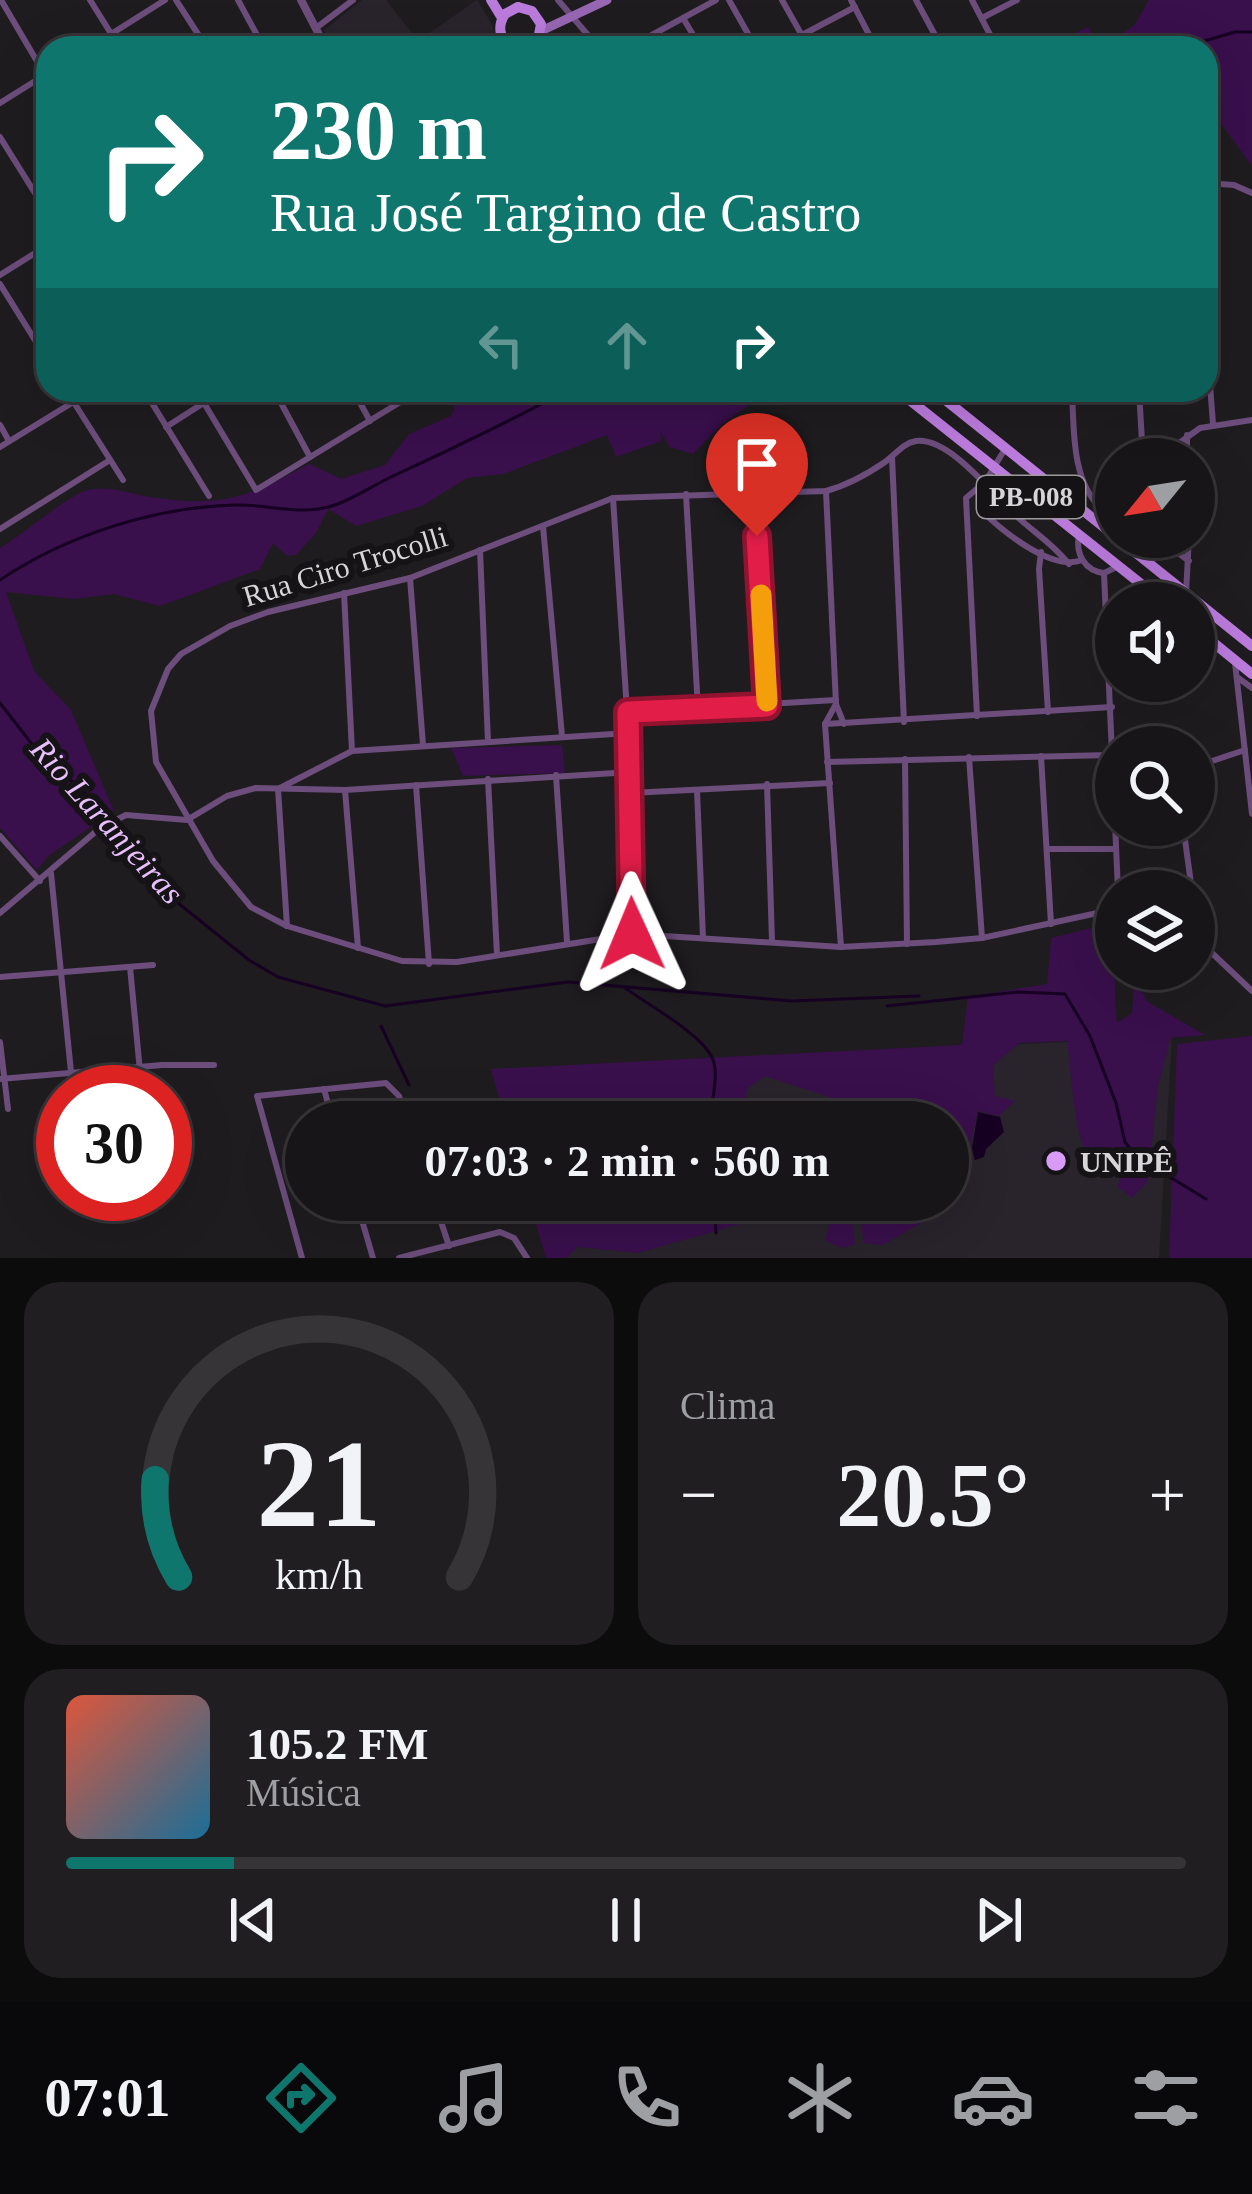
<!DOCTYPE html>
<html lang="pt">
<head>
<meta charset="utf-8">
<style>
	:root { --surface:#171518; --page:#201e21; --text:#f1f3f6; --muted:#9e9fa2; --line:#363437; --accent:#0f766e }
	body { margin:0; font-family:"Times New Roman",serif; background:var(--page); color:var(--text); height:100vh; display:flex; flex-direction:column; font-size:45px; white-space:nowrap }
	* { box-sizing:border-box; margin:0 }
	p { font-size:39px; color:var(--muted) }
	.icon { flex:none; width:66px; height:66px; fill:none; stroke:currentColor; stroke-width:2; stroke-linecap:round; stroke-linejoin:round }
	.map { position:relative; height:1258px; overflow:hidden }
	.sheet { display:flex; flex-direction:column; gap:24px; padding:24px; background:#0d0c0d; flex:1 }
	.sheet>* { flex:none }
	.hud { position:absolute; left:36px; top:36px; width:1182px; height:366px; border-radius:36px; box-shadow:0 12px 48px #0002,0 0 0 3px var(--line); background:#0f766e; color:#fff; overflow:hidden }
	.needle { width:78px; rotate:240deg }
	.fabs { position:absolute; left:1095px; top:438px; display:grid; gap:24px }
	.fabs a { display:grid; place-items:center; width:120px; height:120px; border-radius:50%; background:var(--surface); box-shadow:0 12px 48px #0002,0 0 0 3px var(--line); font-size:60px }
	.speed { position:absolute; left:36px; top:1065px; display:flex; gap:24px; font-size:60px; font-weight:700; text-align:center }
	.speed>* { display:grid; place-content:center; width:156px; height:156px; border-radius:50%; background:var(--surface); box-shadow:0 12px 48px #0002,0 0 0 3px var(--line); line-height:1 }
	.speed .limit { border:18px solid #d22; background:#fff; color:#111 }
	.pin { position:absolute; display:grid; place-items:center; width:102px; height:102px; color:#fff; margin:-123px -51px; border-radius:50% 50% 50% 0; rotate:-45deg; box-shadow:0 0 12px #0007 }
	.pin .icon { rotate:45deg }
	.me { position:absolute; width:132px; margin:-66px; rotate:359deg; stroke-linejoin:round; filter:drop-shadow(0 0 9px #0008) }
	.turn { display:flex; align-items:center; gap:42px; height:252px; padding:0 36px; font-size:54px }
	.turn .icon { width:156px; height:156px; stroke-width:2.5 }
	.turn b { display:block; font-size:84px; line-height:102px }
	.lanes { display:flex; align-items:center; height:114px; padding:0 36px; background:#0003; justify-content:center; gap:60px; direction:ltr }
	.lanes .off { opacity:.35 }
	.big { font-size:90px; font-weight:800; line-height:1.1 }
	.sheet .tile { flex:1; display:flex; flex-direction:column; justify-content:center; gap:18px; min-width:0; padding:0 42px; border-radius:36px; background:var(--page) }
	.sheet .dial { align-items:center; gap:0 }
	.dial svg { height:312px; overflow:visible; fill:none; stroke:var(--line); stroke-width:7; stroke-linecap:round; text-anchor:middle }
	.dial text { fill:var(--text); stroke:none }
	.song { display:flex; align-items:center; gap:36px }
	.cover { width:144px; height:144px; border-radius:18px; background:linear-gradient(135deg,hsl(10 70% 55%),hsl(200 70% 35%)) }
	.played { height:12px; border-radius:6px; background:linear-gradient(90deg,var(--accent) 15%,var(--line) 15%) }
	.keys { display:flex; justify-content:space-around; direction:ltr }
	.heat { display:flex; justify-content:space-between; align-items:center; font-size:66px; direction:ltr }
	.sheet .tiles { flex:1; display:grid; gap:24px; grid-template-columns:1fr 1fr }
	.tile:last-child { grid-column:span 2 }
	.trip { position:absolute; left:285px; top:1101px; width:684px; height:120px; border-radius:60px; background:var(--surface); box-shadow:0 12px 48px #0002,0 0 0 3px var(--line); font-weight:800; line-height:120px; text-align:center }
	.menu { display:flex; height:192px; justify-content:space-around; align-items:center; background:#09080a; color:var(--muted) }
	.menu .icon { width:84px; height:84px }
	.menu .current { color:var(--accent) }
	.menu b { font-size:54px; color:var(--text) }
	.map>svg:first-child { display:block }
	.built { fill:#29232c }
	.green { fill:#390f4c }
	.water { fill:#170122 }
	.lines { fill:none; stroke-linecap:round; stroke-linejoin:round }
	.stream { stroke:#170122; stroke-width:3 }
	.minor { stroke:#6c4d7c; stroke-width:6 }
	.tertiary { stroke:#6c4d7c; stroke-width:8 }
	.secondary { stroke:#9867b3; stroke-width:9 }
	.primary { stroke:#bb7bdd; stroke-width:10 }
	.route-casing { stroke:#92132f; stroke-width:30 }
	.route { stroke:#e11d48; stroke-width:21 }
	.slow { stroke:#f59e0b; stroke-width:21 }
	.poi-dot { fill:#d89bf8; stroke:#161317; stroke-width:4.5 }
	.labels { text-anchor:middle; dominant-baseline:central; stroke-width:12; stroke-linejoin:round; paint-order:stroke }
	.shield { fill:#161317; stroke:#9d9b9e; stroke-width:3 }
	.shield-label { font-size:27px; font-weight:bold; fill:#d7d5d8 }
	.street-label { font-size:30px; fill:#d7d5d8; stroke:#161317 }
	.poi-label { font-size:30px; font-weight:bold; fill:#d7d5d8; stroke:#161317; text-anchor:start }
	.water-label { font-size:33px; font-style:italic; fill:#e6bffb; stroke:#161317 }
</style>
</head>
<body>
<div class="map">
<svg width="1252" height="1258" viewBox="0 0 1252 1258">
	<rect width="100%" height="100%" fill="#1f1c20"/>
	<g class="built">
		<path d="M362,0h24l32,41 59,-41 15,24 6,24h-165l-9,-18z"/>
		<path d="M1172,1037l-13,221h-613l-17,-58h419v-78h-442l-15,-53z"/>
	</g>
	<g class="green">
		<path d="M1149,0h103v166l-46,-63v-55h-163l45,-21 12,20 34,-21z"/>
		<path d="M461,390h310l-49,34 -29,30 -23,-7 -10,-16 2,10 -46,16 -9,-22 -104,39 -36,4 -45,28 -66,20 -28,-17 -12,24 -20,22 -9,1 -14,-13 -13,26 -100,37 -46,-12 -40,5 -68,-7 28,79 37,39 43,101 -67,46 -10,13 -37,-42v-280c24,-14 63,-49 85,-57 21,-7 45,3 65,6 72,11 96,1 159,-33l32,15 44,-14 24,-31 42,-18z"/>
		<path d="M562,745l3,28 -102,3 -12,-28z"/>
		<path d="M1116,922c0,37 -3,63 1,101l15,-10 3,-34 13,23 57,33 -34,3 -13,48 -10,95 -16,17 -14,-11 2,-13c-7,-1 -14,1 -19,-1 -28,-12 -29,-106 -34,-132l-48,2 -26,23 2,30 20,5 -16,15 -21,-5 -10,44 -20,-3v-30h-39l-1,-19 -69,-3 -74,-24 -18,13 -4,33h-237l-15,-53 471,-24 6,-48 79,-13 4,-46z"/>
		<path d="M1252,1036v222h-83l8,-214z"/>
		<path d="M529,1200h210l1,24 -102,29 -60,-6 -12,11h-20z"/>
		<path d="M836,1200h13l6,44 -12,4 -18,-7z"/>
		<path d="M857,1200h78l11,9 -63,36 -19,-2z"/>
	</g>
	<path class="water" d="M978,1112l22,5 4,15 -18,17 -2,8 -9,3 -3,-12z"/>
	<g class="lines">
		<g class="stream">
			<path d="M1180,48l55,-16h17"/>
			<path d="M0,580c67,-45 155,-73 235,-75 37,-1 64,12 100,0 20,-7 39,-20 58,-29 59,-27 117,-55 175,-86"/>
			<path d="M0,703l35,45 63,57 80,98 71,57 29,17 107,29 183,-24 224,19 127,-5"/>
			<path d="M625,988c22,16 84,50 89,75 4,17 -3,41 -4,59"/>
			<path d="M887,1006l131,-14 47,2 25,42 26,67 9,39 12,15 69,42"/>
			<path d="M381,1026l28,59"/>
			<path d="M714,1200l2,33"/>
		</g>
		<g class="minor">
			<path d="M1,0l47,80"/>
			<path d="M90,0l30,48"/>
			<path d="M176,0l31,48"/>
			<path d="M238,0l26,48"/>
			<path d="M558,0l41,48"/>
			<path d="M729,0l27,48"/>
			<path d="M782,0l27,48"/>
			<path d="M851,0l25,48"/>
			<path d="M916,0l26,48"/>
			<path d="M972,0l25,48"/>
			<path d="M683,18l18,30"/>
			<path d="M982,18l35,-18"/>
			<path d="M316,28l37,-28"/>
			<path d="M802,35l53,-28"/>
			<path d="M89,48l76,-48"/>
			<path d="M628,48l88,-48"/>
			<path d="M0,103l48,-30"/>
			<path d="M0,137l48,77"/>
			<path d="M1206,183l28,2 18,8"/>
			<path d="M0,275l48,-30"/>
			<path d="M0,284l48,77"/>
			<path d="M1206,332l7,92"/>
			<path d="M66,390l57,90"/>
			<path d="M144,390l65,106"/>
			<path d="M274,390l36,67"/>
			<path d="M353,390l17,31"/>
			<path d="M1072,390c2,38 -1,92 30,119"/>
			<path d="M1139,390l4,69"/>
			<path d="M204,403l52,87 164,-100"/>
			<path d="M0,425l9,16"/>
			<path d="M166,427l58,-37"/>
			<path d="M1187,435v24"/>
			<path d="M0,447l93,-57"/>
			<path d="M892,457l12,265"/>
			<path d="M1157,459l43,-31 52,-8"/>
			<path d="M984,486l-3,24c21,21 71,62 101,50"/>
			<path d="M826,491l10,213 8,20"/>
			<path d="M686,494l12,216"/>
			<path d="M754,494l13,212"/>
			<path d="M613,498l18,274 1,162"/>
			<path d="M1102,508l14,-15"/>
			<path d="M543,526l19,210"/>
			<path d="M0,529l110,-69"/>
			<path d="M1079,535c-4,19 6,36 25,38"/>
			<path d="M1157,537l32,24"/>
			<path d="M480,550l8,192"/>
			<path d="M1041,552l-2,17 9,143"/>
			<path d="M1069,564c-20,-24 -35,-31 -56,-51 -21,-20 -64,-76 -97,-72 -13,2 -21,14 -31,21 -19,13 -37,23 -59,29l-213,7 -203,80 -142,34 -38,14 -49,28 -13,15 -17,42 5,51 57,99 38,46 36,19 115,35 55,1 175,-28 209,13 95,-5 46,-4 134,-29"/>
			<path d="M410,578l13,167"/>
			<path d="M344,593l8,158"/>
			<path d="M1186,593l3,-56"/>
			<path d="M1235,663l17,151"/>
			<path d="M1237,677l15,11"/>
			<path d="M628,712l208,-12"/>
			<path d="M977,716l-11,-218 19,-16 20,-33"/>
			<path d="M825,724l287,-17"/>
			<path d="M825,724l16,223"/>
			<path d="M825,724l11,-20"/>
			<path d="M1041,756l10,168"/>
			<path d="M969,757l13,181"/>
			<path d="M905,759l2,185"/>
			<path d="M827,762l283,-7"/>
			<path d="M1194,767l51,-17"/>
			<path d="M556,775l11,167"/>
			<path d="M488,779l9,176"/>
			<path d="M767,784l5,157"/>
			<path d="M416,785l13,179"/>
			<path d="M345,790l13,158"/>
			<path d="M697,790l6,148"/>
			<path d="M630,793l200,-10"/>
			<path d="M1183,825l9,66"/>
			<path d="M0,836l40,45"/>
			<path d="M1047,849h68"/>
			<path d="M51,873l22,219"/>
			<path d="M1118,891l-14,-318 15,-7"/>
			<path d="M1194,904l4,32"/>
			<path d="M0,913l100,-85 26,-13 61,5 40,-24 29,-8 89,2 286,-18"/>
			<path d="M287,926l-9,-137 74,-38 277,-18"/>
			<path d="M1194,936l58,55"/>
			<path d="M130,967l12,125"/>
			<path d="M0,977l153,-12"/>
			<path d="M0,1042l8,67"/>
			<path d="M0,1079l162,-14h52"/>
			<path d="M324,1089l9,33"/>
			<path d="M356,1200l17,58"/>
			<path d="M434,1200l15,46"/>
			<path d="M302,1258l-45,-162 129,-13 13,13 9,26"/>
			<path d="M399,1258l101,-26 14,6 13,20"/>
		</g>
		<path class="tertiary" d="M301,0l25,48"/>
		<path class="secondary" d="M541,31l66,-31"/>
		<g class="primary">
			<path d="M491,0l11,18"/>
			<path d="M518,7l14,4 9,13 -3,16 -12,8"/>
			<path d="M516,48c-16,-6 -20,-20 -11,-34l13,-7"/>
			<path d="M897,390l268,213"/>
			<path d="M933,390l319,256"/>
			<path d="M1194,627l58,47"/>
		</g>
	</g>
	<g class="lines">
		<g class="route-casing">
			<path id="route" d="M632,934l-4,-222 139,-6 -10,-170"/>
		</g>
		<use href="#route" class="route"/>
		<path class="slow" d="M761,595l6,106"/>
	</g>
	<circle class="poi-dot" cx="1056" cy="1161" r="12"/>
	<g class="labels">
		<rect class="shield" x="977" y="476" width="108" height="42" rx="9"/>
		<g class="shield-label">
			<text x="1031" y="497">PB-008</text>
		</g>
		<g class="street-label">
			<text transform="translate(345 566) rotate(-17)">Rua Ciro Trocolli</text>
		</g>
		<g class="poi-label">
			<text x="1080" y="1161">UNIPÊ</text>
		</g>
		<g class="water-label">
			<text transform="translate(107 821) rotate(48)">Rio Laranjeiras</text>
		</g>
	</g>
</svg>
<div class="fabs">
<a><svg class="needle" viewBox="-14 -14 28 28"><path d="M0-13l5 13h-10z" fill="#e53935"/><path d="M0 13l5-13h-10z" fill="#9e9fa2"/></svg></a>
<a><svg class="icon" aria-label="sound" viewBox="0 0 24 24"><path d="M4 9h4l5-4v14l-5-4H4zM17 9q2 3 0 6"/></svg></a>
<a><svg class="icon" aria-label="search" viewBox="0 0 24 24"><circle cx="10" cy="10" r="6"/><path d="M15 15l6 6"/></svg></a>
<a><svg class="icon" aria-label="layers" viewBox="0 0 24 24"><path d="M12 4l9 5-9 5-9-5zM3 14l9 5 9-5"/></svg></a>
</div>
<div class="speed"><div class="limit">30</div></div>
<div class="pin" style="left:757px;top:536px;background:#d93025"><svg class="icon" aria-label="arrive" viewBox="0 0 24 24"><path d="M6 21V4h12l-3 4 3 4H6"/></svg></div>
<svg class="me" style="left:632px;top:934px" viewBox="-20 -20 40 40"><path d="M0-17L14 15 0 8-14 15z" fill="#e11d48" stroke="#fff" stroke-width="4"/></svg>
<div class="trip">07:03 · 2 min · 560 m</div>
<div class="hud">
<div class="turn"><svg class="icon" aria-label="right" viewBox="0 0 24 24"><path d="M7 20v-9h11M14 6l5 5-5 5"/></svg><div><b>230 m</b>Rua José Targino de Castro</div></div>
<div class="lanes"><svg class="icon off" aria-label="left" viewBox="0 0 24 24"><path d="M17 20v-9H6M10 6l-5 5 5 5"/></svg><svg class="icon off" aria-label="ahead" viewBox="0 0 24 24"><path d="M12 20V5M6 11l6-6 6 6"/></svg><svg class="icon" aria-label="right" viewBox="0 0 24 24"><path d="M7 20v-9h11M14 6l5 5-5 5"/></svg></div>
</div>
</div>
<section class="sheet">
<div class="tiles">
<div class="tile dial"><svg viewBox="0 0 100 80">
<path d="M14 69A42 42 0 1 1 86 69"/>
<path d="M14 69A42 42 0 0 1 8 44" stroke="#0f766e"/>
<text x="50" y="56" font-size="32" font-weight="700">21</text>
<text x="50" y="72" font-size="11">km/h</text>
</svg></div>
<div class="tile"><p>Clima</p>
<div class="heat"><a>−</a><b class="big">20.5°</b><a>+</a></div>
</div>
<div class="tile">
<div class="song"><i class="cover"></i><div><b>105.2 FM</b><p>Música</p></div></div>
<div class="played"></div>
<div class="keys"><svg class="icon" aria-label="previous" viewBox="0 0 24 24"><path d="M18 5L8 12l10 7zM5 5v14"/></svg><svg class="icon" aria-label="pause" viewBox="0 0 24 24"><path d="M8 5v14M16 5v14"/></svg><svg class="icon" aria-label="next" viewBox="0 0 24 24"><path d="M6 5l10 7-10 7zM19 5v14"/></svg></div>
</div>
</div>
</section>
<nav class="menu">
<b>07:01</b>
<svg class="icon current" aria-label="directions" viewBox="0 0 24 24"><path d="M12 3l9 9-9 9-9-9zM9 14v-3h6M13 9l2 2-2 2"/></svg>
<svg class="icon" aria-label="music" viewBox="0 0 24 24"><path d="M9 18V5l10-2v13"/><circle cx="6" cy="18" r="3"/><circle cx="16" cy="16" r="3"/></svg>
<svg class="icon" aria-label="phone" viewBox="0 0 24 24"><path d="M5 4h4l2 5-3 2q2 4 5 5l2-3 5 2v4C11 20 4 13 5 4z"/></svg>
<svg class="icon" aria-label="climate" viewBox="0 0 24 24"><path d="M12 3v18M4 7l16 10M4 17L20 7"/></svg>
<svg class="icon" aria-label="car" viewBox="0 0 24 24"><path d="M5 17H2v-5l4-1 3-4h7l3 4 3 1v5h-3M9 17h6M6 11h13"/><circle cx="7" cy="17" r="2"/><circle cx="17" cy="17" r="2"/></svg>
<svg class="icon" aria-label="filters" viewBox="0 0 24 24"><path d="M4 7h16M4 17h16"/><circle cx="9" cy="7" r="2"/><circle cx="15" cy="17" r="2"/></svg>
</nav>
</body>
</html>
